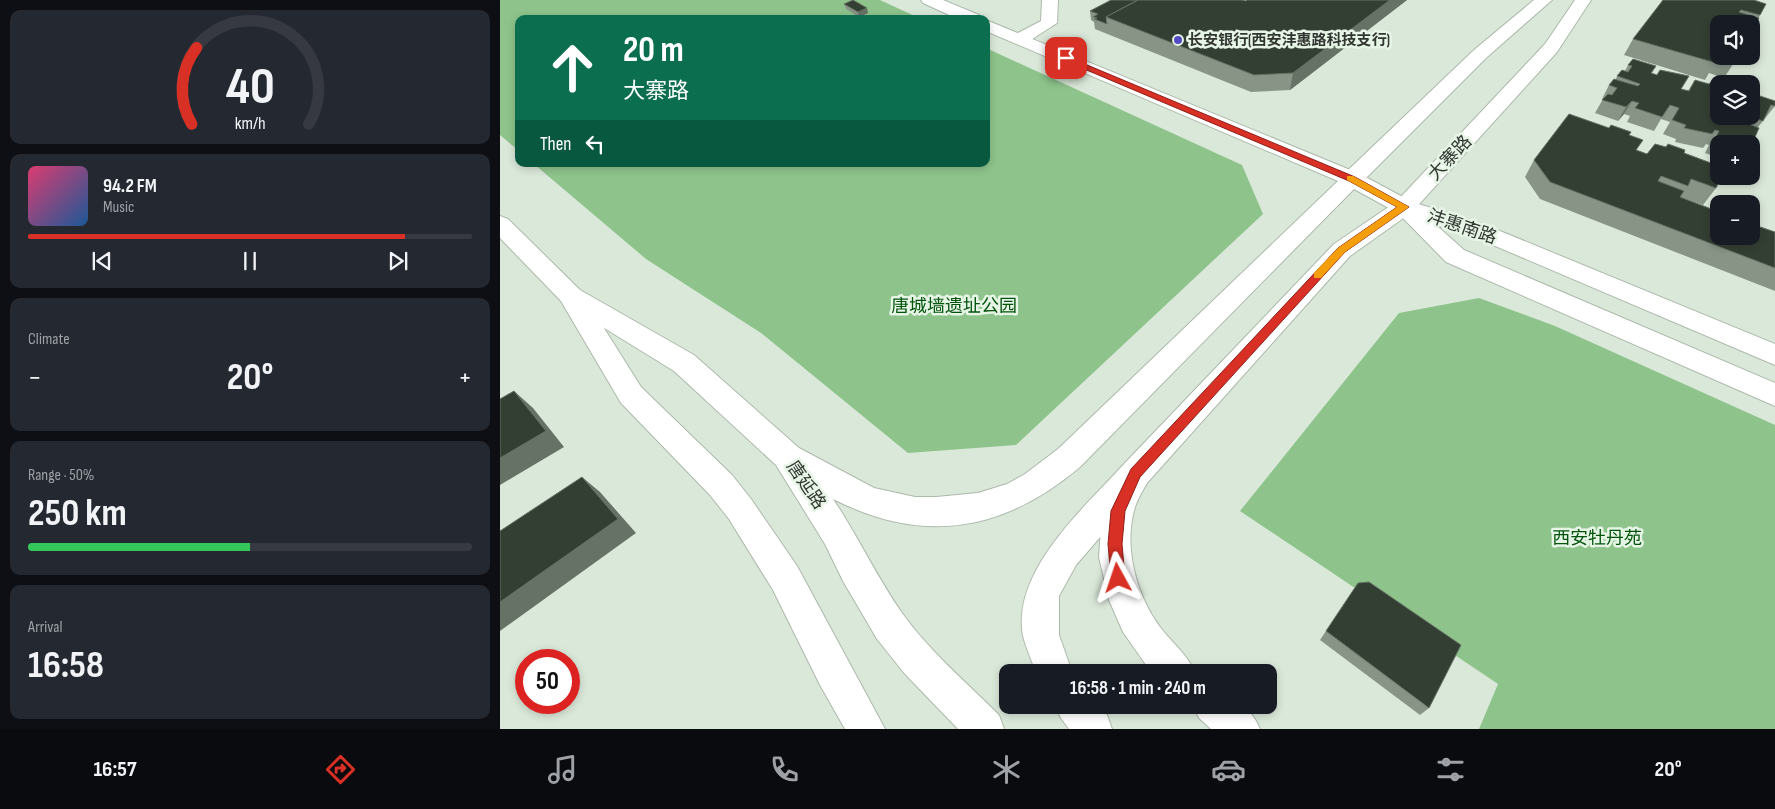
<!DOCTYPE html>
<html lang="en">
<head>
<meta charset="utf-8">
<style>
	:root { --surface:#171b24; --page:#242831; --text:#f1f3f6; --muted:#9ea1a6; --line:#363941; --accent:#d93025 }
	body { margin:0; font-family:"Sofia Sans Condensed","Noto Sans SC",sans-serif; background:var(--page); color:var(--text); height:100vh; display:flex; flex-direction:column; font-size:19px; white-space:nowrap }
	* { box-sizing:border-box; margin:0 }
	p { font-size:16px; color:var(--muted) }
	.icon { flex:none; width:28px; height:28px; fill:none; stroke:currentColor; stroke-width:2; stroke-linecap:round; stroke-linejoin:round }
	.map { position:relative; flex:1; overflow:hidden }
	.details { display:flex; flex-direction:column; gap:10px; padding:10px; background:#0d0f14; width:500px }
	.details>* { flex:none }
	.top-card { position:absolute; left:15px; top:15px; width:475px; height:152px; border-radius:10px; box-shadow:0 2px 8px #0003; background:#0b6e4f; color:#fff; overflow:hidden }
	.buttons { position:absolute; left:1210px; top:15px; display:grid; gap:10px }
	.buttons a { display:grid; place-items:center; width:50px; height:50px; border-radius:10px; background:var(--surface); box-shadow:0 2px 8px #0003; font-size:25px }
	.speed { position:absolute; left:15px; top:649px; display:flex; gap:10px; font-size:25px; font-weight:700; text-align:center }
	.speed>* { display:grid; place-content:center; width:65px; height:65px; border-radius:50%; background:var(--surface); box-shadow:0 2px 8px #0003; line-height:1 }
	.speed .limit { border:8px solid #d22; background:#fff; color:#111 }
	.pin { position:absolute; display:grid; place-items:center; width:42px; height:42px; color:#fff; margin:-21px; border-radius:10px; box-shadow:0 2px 8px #0006 }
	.me { position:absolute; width:55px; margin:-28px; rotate:355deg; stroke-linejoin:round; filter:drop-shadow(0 0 4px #0008) }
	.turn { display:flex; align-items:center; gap:18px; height:105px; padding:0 25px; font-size:22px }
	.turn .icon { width:65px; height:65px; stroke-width:2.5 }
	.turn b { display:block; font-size:35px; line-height:42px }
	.then { display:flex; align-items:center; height:48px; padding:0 25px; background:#0003; gap:10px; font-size:19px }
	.big { font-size:38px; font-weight:700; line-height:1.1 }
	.details .card { flex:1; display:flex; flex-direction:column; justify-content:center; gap:8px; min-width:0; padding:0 18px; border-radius:10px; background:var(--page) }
	.details .dial { align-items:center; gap:0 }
	.dial svg { height:130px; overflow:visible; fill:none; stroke:var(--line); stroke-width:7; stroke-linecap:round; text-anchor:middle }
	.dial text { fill:var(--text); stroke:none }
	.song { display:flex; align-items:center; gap:15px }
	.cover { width:60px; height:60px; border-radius:8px; background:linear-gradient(135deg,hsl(340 70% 55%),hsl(210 70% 35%)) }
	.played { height:5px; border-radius:2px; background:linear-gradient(90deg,var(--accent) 85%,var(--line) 85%) }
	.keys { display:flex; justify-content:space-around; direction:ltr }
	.heat { display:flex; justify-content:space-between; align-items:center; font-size:28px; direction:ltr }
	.charge { height:8px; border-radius:4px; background:linear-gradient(90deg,#34c759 50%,var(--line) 0) }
	.trip { position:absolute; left:499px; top:664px; width:278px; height:50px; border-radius:10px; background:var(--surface); box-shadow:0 2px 8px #0003; font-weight:700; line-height:50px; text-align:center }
	.tabs { display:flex; height:80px; justify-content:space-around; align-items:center; background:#090b0e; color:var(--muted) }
	.tabs .icon { width:35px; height:35px }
	.tabs .current { color:var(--accent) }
	.tabs b { font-size:22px; color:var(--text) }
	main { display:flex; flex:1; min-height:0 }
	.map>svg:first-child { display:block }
	.green { fill:#8ec48c }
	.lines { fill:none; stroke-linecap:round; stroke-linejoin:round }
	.street-casing { stroke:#acb9ab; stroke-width:2 }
	.secondary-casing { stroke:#acb9ab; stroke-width:2 }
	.primary-casing { stroke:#acb9ab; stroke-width:2 }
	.highway-casing { stroke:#acb9ab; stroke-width:2 }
	.street { fill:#fff; fill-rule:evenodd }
	.secondary { fill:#fff; fill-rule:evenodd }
	.primary { fill:#fff; fill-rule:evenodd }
	.highway { fill:#fff; fill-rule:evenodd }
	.wall { fill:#879486 }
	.shaded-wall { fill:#667265 }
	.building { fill:#343f33; stroke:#667265 }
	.route { fill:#d93025; stroke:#8d1f18 }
	.slow { fill:#f59e0b }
	.poi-dot { fill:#534bc2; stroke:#e7f5e6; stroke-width:2 }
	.labels { text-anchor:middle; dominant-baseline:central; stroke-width:5; stroke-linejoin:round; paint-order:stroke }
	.far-poi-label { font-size:15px; font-weight:bold; fill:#313631; stroke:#e7f5e6; text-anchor:start }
	.street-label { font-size:18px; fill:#313631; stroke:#e7f5e6 }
	.park-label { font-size:18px; fill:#02540d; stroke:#e7f5e6 }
</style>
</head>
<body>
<main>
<section class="details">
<div class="card dial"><svg viewBox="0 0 100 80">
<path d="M14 69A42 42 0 1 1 86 69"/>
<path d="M14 69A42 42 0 0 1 17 22" stroke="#d93025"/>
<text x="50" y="56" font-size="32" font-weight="700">40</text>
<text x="50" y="72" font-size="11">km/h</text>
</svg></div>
<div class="card">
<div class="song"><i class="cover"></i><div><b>94.2 FM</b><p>Music</p></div></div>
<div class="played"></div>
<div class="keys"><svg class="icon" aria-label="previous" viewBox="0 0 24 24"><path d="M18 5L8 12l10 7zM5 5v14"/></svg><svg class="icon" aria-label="pause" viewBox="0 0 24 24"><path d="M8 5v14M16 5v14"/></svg><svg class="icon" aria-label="next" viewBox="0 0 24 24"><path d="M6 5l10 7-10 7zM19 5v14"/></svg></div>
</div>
<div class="card"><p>Climate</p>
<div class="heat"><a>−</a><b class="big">20°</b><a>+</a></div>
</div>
<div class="card"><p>Range · 50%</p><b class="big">250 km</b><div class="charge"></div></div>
<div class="card"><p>Arrival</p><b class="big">16:58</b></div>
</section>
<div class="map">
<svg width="1275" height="729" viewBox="0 0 1275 729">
	<rect width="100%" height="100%" fill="#dae8d9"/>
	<g class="green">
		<path d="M0,0h380l41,19h-402v132l-19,-16z"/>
		<path d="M486,48l256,117 21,49 -247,231 -108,8 -147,-120 -115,-74 -112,-95h452z"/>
		<path d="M979,298l76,28 220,99v304h-296l19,-45 -258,-173 159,-198z"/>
	</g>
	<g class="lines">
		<g class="street-casing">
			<path id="street" d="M542,0h16l-1,23 -31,20h-12l-3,-4 3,-4 27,-14z"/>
		</g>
		<g class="secondary-casing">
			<g id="secondary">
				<path d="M1034,0h18l-66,58 -126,126 -8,2 -8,-2 -3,-5 3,-5 130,-124z"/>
				<path d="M1075,0h16l-34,52 -145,160 -62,44 -203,227c-4,7 -9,15 -12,24 -12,39 1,88 25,120 12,16 27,27 35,45h-44l-28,-40 -14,-32 -10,-43 3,-45 23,-49 209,-219 62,-42 149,-158z"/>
				<path d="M71,287l9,3 61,97 91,88 19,24 46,67 88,163h-40l-25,-44 -47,-95 -44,-71 -19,-24 -89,-92 -63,-107 4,-6z"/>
				<path d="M693,705c31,0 54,-9 67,24h-49l-12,-11z"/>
			</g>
		</g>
		<g class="primary-casing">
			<g id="primary">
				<path d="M421,0h22l36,15 2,4h-23l-35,-16z"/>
				<path d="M486,20l374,154 52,28 71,22 292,120v21l-308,-131 -31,-9 28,25 311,133v23l-329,-144 -48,-49 -44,-24 -274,278c-77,65 -157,78 -247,32 25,37 43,77 69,114 27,38 64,69 97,102l5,14h-46l-53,-55 -28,-35 -34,-58 -18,-37 -49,-79 -102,-94 -112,-69 -62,-64v-22l8,3 72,71 114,65 105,93 75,40 41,9h21l42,-4 29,-9 18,-10 33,-25 280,-268 -352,-150z"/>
			</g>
		</g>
		<g class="highway-casing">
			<g id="highway">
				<path d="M636,460l11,3 4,10 -4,10 -71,82 -17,31v39l13,37h-36c-4,-11 -10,-24 -13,-36 -12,-65 62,-129 102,-173z"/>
				<path d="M555,705h43l9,10 5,14h-43l-8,-11z"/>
			</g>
		</g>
		<use href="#street" class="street"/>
		<use href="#secondary" class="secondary"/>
		<use href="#primary" class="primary"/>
		<use href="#highway" class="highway"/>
	</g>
	<g class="wall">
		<path d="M747,0h160l-117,90 -39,2 -156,-63 -1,-7 -3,-2 -1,-9 156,-10z"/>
		<path d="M344,4l24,9 -9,4 -13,-8z"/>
		<path d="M1266,4l-15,28v-8h-32v32l16,5 -11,17 -15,-5 -4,7 -81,-25 9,-16z"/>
		<path d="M1128,65l28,1 -4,7 29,16 7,2 7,-11 24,36h32v-23l24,13 -17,21 -6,17 2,8 -3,3v-11h-32v14l-14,-5 4,-8 -3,-1 -3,4 -28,-6 1,-3 -13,-5 7,-12 -9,-3 -7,12 -27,-9 3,-6 -6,-2 -6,7 -23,-8 8,-14h-1l7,-14 7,-6 1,-3 8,-5z"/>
		<path d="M1109,128l20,7 8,15 10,4 37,-1 29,24 3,11 -13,17 -23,-8 95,35v59l-235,-92 -15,-22 9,-17z"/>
		<path d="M826,631l103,77 -9,7 -100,-75z"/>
	</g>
	<g class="shaded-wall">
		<path d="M890,0h17l-117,90 3,-17z"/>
		<path d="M367,8l1,5 -9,4 -1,-5z"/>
		<path d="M1132,101l-8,13 -6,7 8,-14z"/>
		<path d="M14,391l19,17 31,39 -64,38v-27z"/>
		<path d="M82,477l18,15 36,41 -136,98v-29z"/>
	</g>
	<g class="building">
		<path d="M353,0l14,8 -9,4 -14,-8z"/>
		<path d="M611,0h27l-32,17 1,7 -13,-5 3,-1 -4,-1 5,-3 -8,-3z"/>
		<path d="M638,0h104l4,1 1,-1h143l-97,73 -39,2 -148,-58z"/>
		<path d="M1163,0h91l12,4 -6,11 -19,-5 -2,2 20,6 -7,13 -1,-7h-32v32l-5,-1 -2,3 6,2 -2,3 -83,-24z"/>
		<path d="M1219,56h19l-3,5z"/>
		<path d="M1133,59l23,7 -5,7 6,2 3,-5 29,6 -8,13 8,2 6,-11 14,4 2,-2 8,3v31h10l30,12 -7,16 4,2 -2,6 -3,-1v-7h-23l-13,-5 4,-8 -4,-1 -3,4 -28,-6 2,-3 -14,-5 7,-12 -9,-3 -8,12 -27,-9 4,-5 -7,-2 -6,6 -24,-7 6,-6 4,1 5,-7 -8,-3 5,-6 24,7 2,-2 -23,-8 5,-6 6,2 4,-6 -4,-1z"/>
		<path d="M1251,93l24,8v5l-4,-1 -8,16 -16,-5h4z"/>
		<path d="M1069,114l40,14 2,-3 20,7 -2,3 14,5 -7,10 11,4 8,-10 11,3 2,-3 17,6 -1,3 35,13 -6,11 7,3 -4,8 -25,-9 -3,7 -27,-10 -3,5 26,10 -4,6 39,15v24h32v-12l24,8v36l-225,-86 -16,-22z"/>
		<path d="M14,391l32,40 -46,27v-59z"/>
		<path d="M82,477l36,42 -118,83v-71z"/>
		<path d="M869,582l92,63 -32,63 -103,-77 32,-48z"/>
	</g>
	<path class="route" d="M563,57h5l287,120 54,30 -64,45 -205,225 -15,34 -3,33 3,34 -2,5 -5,2 -5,-2 -2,-5 -3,-34 3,-33 20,-42 207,-221 59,-41 -48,-26 -286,-121z"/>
	<path class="slow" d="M847,176h6l56,31 -64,45 -24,26h-7v-5l24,-25 59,-41 -50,-27z"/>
	<circle class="poi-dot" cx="678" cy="40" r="5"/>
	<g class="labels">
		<g class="far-poi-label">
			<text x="688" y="40">长安银行(西安沣惠路科技支行)</text>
		</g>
		<g class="street-label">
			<text transform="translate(950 158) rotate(-47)">大寨路</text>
			<text transform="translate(962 227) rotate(19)">沣惠南路</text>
			<text transform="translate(306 485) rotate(56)">唐延路</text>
		</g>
		<g class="park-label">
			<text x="454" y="306">唐城墙遗址公园</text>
			<text x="1097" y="538">西安牡丹苑</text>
		</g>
	</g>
</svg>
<div class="buttons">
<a><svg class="icon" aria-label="sound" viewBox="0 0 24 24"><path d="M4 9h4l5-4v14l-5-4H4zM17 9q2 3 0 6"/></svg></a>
<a><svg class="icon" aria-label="layers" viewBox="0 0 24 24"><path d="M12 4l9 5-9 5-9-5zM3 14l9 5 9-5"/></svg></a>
<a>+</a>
<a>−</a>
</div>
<div class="speed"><div class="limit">50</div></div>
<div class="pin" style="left:566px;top:58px;background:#d93025"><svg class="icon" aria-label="arrive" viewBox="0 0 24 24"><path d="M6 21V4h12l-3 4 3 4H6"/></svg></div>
<svg class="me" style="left:618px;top:578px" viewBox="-20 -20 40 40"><path d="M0-17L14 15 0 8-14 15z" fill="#d93025" stroke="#fff" stroke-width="4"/></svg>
<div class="trip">16:58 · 1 min · 240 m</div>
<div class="top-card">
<div class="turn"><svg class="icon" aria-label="ahead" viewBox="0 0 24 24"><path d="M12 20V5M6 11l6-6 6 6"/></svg><div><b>20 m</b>大寨路</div></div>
<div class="then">Then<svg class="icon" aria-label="left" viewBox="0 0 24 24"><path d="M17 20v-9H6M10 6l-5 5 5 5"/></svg></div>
</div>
</div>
</main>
<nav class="tabs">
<b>16:57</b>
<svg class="icon current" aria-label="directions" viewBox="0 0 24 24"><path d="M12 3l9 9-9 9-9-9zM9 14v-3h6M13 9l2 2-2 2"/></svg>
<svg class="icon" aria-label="music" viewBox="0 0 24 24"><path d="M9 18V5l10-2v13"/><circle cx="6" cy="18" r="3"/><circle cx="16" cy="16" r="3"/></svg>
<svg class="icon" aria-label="phone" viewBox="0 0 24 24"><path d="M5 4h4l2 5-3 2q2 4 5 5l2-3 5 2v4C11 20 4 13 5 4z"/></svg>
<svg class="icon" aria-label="climate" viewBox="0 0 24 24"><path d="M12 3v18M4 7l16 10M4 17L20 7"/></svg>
<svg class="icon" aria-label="car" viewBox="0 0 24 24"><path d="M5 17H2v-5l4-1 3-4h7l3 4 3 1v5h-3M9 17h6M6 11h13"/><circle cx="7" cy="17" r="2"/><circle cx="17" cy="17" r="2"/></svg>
<svg class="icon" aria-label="filters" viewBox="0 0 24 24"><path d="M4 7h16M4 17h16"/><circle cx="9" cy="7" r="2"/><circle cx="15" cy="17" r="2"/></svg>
<b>20°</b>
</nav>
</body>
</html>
